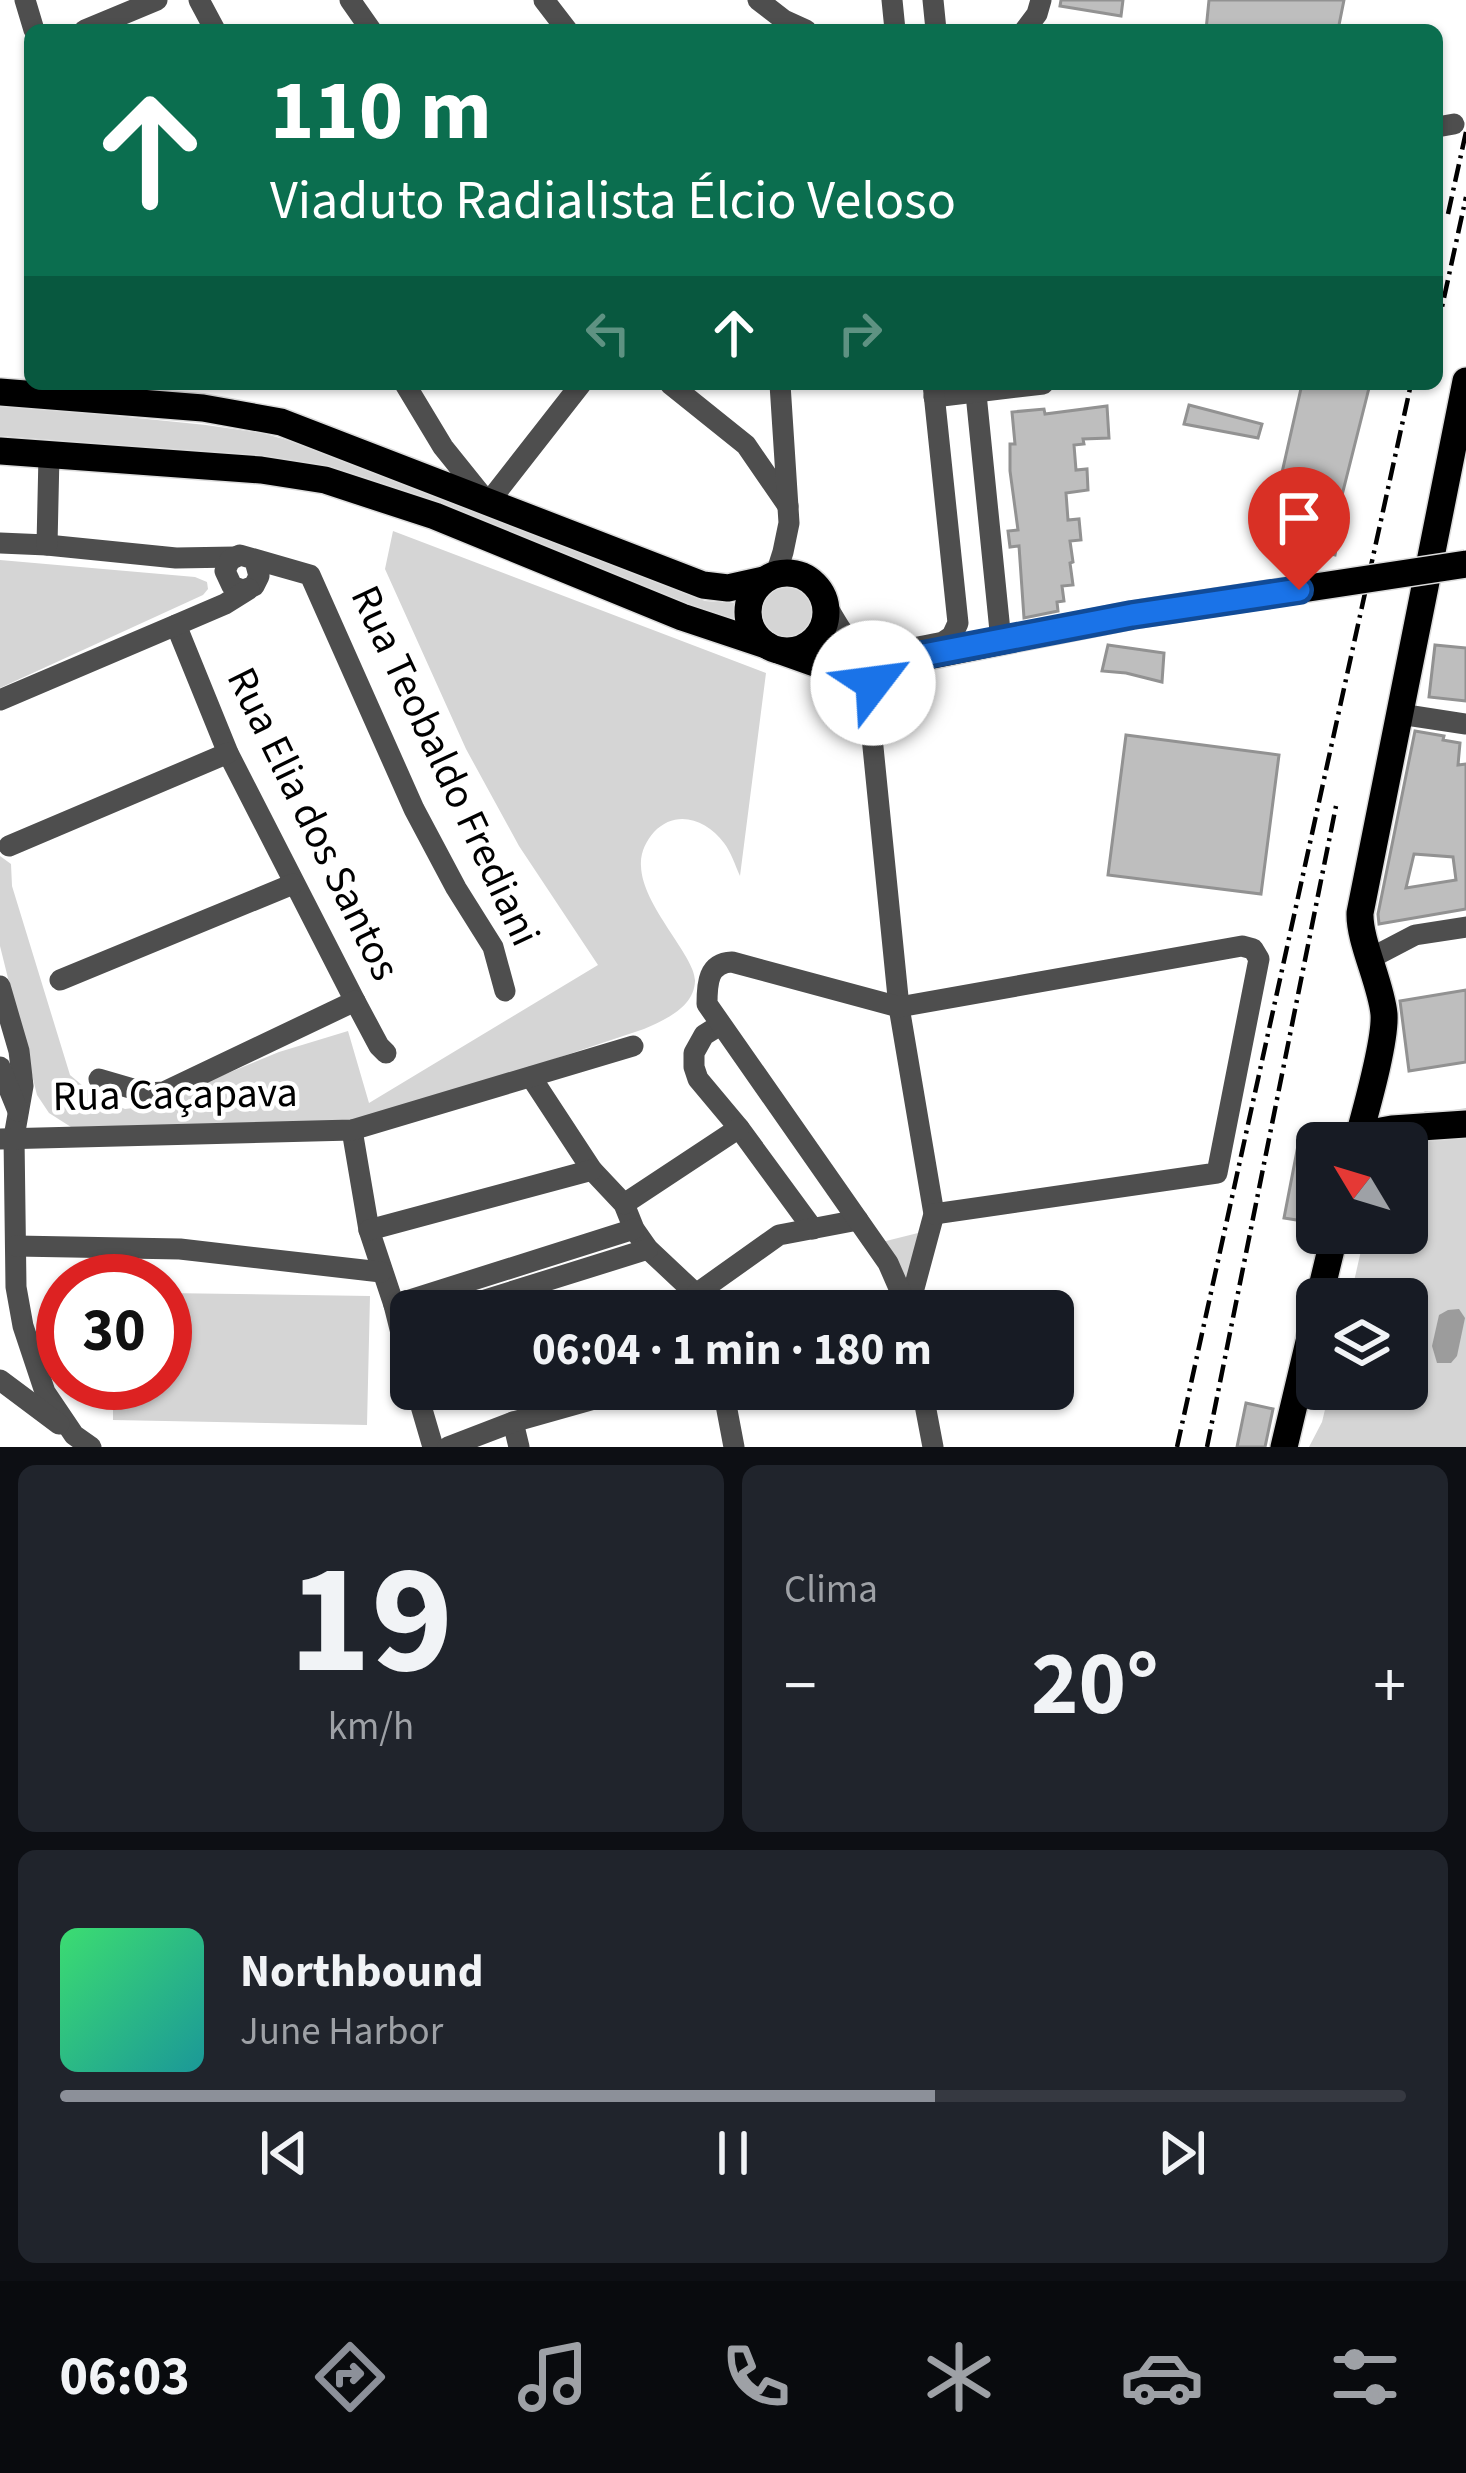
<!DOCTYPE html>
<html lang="pt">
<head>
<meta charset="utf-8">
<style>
	:root { --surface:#171b24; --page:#20242c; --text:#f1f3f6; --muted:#9ea1a6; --line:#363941; --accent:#8c9099 }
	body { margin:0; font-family:"Source Sans 3",sans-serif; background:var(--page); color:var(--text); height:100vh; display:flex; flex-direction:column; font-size:45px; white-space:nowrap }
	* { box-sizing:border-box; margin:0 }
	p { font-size:39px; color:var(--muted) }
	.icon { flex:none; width:66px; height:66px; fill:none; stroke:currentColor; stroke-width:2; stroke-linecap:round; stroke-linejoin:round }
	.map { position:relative; height:1447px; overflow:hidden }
	.sheet { display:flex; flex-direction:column; gap:18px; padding:18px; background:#0d0f14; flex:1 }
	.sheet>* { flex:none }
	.top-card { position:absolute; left:24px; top:24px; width:1419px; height:366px; border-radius:18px; box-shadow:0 3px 9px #0004; background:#0b6e4f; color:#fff; overflow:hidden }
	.needle { width:78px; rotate:308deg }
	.controls { position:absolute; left:1296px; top:1122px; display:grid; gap:24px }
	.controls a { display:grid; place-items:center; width:132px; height:132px; border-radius:18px; background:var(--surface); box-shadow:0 3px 9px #0004; font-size:60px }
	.speed { position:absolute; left:36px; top:1254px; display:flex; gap:24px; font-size:60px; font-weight:700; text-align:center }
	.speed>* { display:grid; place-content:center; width:156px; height:156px; border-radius:50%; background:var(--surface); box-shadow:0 3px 9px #0004; line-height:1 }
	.speed .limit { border:18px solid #d22; background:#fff; color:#111 }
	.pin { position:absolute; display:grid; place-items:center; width:102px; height:102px; color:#fff; margin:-123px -51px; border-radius:50% 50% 50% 0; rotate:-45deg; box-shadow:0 0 12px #0007 }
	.pin .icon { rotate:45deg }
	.me { position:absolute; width:132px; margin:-66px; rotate:60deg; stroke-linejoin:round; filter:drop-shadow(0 0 9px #0008) }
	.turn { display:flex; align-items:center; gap:42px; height:252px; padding:0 48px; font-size:54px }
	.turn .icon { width:156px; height:156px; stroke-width:2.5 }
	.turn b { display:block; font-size:84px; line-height:102px }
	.lanes { display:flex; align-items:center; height:114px; padding:0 48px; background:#0003; justify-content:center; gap:60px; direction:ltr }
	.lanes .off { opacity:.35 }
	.big { font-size:90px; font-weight:700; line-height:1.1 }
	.sheet .tile { flex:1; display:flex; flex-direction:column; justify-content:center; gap:18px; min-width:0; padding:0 42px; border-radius:18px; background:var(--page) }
	.sheet .dial { align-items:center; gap:0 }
	.dial b { font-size:156px; line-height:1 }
	.song { display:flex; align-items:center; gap:36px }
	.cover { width:144px; height:144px; border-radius:18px; background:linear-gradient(135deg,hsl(140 70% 55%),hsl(180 70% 35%)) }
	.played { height:12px; border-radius:6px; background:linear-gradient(90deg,var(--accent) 65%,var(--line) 65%) }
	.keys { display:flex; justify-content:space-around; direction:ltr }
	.heat { display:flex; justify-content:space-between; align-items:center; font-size:66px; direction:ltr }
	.sheet .tiles { flex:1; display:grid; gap:18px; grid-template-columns:1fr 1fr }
	.tile:last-child { grid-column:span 2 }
	.trip { position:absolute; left:390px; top:1290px; width:684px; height:120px; border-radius:18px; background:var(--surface); box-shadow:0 3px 9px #0004; font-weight:700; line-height:120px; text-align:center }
	.tab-bar { display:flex; height:192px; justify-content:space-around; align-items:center; background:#090b0e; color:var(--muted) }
	.tab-bar .icon { width:84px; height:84px }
	.tab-bar .selected { color:var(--accent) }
	.tab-bar b { font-size:54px; color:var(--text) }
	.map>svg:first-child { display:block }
	.green { fill:#d5d5d5 }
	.water { fill:#9c9c9c }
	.building { fill:#bebebe; stroke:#929292; stroke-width:3; fill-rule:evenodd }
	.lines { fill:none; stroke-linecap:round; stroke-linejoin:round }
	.major-casing { stroke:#dbdbdb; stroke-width:30 }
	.minor { stroke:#4e4e4e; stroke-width:21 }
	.major { stroke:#000; stroke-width:27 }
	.rail { stroke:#000; stroke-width:4.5; stroke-dasharray:18 6 3 6; stroke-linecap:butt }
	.major-bridge-casing { stroke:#dbdbdb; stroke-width:30; stroke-linecap:butt }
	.major-bridge { stroke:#000; stroke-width:27 }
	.route-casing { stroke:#114b97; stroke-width:30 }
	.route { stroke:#1a73e8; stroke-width:21 }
	.labels { text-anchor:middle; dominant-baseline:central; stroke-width:9; stroke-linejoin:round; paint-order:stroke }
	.street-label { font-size:42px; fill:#000; stroke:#fff }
</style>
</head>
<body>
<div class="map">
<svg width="1466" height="1447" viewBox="0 0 1466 1447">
	<rect width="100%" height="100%" fill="#fff"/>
	<g class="green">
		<path d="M0,404l206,21 56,8 36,10 407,158 30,2 2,24 -371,-149 -34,-10 -103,-14 -229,-18z"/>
		<path d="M393,531l373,142 -26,203c-5,-11 -9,-24 -16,-33 -18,-24 -48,-34 -70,-11 -8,9 -14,21 -13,34 1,40 55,91 54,115 -1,27 -31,39 -51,48l-275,92 -298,6 -22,-14 -12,-18 -37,-149v-90l11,8 1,22 58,189 26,22 29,12 23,-3 131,-54 69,-21 21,72 229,-138 -79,-119 -53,-97 -81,-180z"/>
		<path d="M0,560l195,17 12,5 1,7 -5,6 -203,93z"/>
		<circle cx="788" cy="611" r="34"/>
		<path d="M1466,1108v339h-157l13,-25 8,-33h77v-90h-57l15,-66h42v-90h-25l43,-32 16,1z"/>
		<path d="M918,1233l-11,62 -29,-52z"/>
		<path d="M165,1293l205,3 -3,129 -254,-5v-37h52z"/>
	</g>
	<path class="water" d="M1459,1309l6,9 -8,38 -6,7h-14l-5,-17 7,-31 9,-5z"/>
	<g class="building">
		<path d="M1061,0h62l-2,16 -61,-10z"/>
		<path d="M1209,0h135l-6,30h-132z"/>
		<path d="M1302,384h68l-36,143 6,2 -5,26 -26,-6 -2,10 -17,-4 -2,-12 -21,-4z"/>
		<path d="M1189,405l73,19 -4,14 -74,-14z"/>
		<path d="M1107,406l2,32 -26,1 1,5 -10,1 2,25 11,-1 1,21 -22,3 2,27 11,-1 2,21 -11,1 3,21 -3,1 3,22 -11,1 2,15 -7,1 1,9 -34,7 -5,-72 -9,1 -2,-16 10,-1 -8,-59v-27h5l-3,-32 32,-3 1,5z"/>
		<path d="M1108,645l56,8 -2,29 -36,-9 -24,-2z"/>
		<path d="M1435,645l31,3v53l-37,-4z"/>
		<path d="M1415,731l29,5 -1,4 17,3 -2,22 8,-1v145l-87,15 -1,-10zM1414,854l39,3 3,23 -50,8z"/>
		<path d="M1126,735l153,20 -18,139 -153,-19z"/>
		<path d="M1466,990v72l-57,9 -9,-70z"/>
		<path d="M1301,1130l20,4 -4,9v61l-10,-2 -4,19 -19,-3z"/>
		<path d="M1246,1403l27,6 -8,38h-28z"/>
	</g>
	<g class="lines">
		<g class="major-casing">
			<g id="major">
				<path d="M0,392l203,16 78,14 422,163 25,3 36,-8"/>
				<path d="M0,451l261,19 64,10 110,36 247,101 84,28"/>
				<circle cx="787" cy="612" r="39"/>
				<path d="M781,651l62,22 289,-58"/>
				<path d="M1359,1135l33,-6 74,-5"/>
				<path d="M1357,1143c8,-30 29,-101 27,-129 -3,-31 -25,-73 -24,-101l106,-532"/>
				<path d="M1319,1299l16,-66"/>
				<path d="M1284,1447l33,-139"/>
			</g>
		</g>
		<g class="minor">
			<path d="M25,0l9,30"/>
			<path d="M199,0l16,30"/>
			<path d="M350,0l21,30"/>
			<path d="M544,0l23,30"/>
			<path d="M758,0l26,20 22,10"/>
			<path d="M892,0l3,30"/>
			<path d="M933,0l3,30"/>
			<path d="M85,30l72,-30"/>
			<path d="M1025,30l12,-16 4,-14"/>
			<path d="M1437,127l17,-3"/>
			<path d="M405,384l38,63 45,56 93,-119"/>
			<path d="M670,384l76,61 42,61"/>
			<path d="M975,384l26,257"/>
			<path d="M934,397l109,-13"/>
			<path d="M0,543l47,2 129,13 59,-1"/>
			<path d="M47,545l2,-90"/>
			<path d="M255,561l4,15 -5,10 -11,4 -11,-4 -7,-15 5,-11 10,-5 70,20 104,234 42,79 37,59 12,44"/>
			<path d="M776,574l7,-22 6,-29 -9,-139"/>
			<path d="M827,607c9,13 16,31 29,39 17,12 66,0 87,-4l9,-6 6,-13 -25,-239"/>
			<path d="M176,625l52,128 127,248 24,45 7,7"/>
			<path d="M843,673l18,10 7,14 31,310 35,207 -25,93"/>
			<path d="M0,700l176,-75 49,-21 24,-15"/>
			<path d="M1400,714l66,10"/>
			<path d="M9,846l219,-93"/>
			<path d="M1371,958l44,-23 51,-8"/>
			<path d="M60,980l233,-96"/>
			<path d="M0,986l19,65 4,35 -9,51 2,150 7,39 22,66 29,43 17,12"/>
			<path d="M720,1025l-16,10 -10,18v14l4,12 41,49 74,101"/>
			<path d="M0,1067l18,44"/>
			<path d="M531,1077l61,93 32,34 10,25 14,20 48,45 5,17"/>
			<path d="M99,1079l48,14 17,-1 191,-91"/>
			<path d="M352,1130l17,100 25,75 17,68"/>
			<path d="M0,1139l352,-9 281,-84"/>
			<path d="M624,1204l115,-76"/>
			<path d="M369,1230l223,-60"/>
			<path d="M16,1246l164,3 201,23"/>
			<path d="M696,1294l83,-59 79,-15"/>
			<path d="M394,1305l240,-76"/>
			<path d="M450,1311l198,-62"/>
			<path d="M909,1311l-21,-48 -181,-259c0,-21 1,-41 25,-42l167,45 343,-61 11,3 6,10 -42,214 -283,41"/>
			<path d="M0,1380l59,44"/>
			<path d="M416,1389l17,58"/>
			<path d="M723,1389l11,58"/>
			<path d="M922,1389l11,58"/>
			<path d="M513,1422l6,25"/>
			<path d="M448,1447l65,-25 117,-33"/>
		</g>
		<use href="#major" class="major"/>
		<g class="rail">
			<path d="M1448,214l18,-82"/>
			<path d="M1437,330l29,-133"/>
			<path d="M1177,1447l234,-1063"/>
			<path d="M1207,1447l129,-641"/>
		</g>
		<g class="major-bridge-casing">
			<path id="major-bridge" d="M1132,615l334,-51"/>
		</g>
		<use href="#major-bridge" class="major-bridge"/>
	</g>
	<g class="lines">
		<g class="route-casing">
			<path id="route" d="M873,683l14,-21 245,-47 167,-25"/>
		</g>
		<use href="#route" class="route"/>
	</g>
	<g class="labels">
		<g class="street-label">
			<text transform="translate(445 766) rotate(65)">Rua Teobaldo Frediani</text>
			<text transform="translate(313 824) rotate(64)">Rua Elia dos Santos</text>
			<text transform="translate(175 1095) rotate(-1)">Rua Caçapava</text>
		</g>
	</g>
</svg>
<div class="controls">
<a><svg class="needle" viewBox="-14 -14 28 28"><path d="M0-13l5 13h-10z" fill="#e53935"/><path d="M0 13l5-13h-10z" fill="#9ea1a6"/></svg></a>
<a><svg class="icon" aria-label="layers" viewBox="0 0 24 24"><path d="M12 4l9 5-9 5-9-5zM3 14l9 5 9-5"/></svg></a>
</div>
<div class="speed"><div class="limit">30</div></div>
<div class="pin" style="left:1299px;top:590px;background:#d93025"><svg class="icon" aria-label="arrive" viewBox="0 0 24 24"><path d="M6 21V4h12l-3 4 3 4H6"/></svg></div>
<svg class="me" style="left:873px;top:683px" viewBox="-20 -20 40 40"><circle r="19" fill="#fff"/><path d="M0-13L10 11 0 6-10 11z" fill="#1a73e8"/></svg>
<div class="trip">06:04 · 1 min · 180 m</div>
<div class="top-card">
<div class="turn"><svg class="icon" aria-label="ahead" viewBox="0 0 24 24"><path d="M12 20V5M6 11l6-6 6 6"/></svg><div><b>110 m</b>Viaduto Radialista Élcio Veloso</div></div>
<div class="lanes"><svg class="icon off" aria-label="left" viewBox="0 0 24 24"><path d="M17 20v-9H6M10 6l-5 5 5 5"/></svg><svg class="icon" aria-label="ahead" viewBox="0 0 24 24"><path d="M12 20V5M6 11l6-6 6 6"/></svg><svg class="icon off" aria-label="right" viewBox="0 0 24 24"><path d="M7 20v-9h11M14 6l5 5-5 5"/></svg></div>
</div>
</div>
<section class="sheet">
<div class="tiles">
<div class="tile dial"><b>19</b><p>km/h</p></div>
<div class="tile"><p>Clima</p>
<div class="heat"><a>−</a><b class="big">20°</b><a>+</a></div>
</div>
<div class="tile">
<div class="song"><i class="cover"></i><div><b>Northbound</b><p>June Harbor</p></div></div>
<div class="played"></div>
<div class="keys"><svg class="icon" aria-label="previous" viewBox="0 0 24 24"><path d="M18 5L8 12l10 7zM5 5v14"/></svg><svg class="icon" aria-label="pause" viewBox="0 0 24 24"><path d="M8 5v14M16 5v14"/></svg><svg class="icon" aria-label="next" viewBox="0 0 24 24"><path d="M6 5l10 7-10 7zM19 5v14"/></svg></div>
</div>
</div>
</section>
<nav class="tab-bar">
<b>06:03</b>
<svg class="icon selected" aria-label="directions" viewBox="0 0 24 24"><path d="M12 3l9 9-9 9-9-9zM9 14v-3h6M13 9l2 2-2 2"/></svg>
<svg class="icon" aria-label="music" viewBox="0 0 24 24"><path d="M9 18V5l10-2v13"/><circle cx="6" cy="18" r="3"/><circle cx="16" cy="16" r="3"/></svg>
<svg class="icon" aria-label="phone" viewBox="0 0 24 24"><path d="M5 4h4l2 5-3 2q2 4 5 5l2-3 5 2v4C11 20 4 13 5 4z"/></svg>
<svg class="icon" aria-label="climate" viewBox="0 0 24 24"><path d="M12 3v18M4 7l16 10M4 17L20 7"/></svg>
<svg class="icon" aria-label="car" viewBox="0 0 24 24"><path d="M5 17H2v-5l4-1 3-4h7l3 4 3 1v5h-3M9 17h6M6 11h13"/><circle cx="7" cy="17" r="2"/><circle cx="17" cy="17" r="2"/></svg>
<svg class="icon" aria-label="filters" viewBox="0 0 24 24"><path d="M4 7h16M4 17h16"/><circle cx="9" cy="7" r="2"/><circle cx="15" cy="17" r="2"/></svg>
</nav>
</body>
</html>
